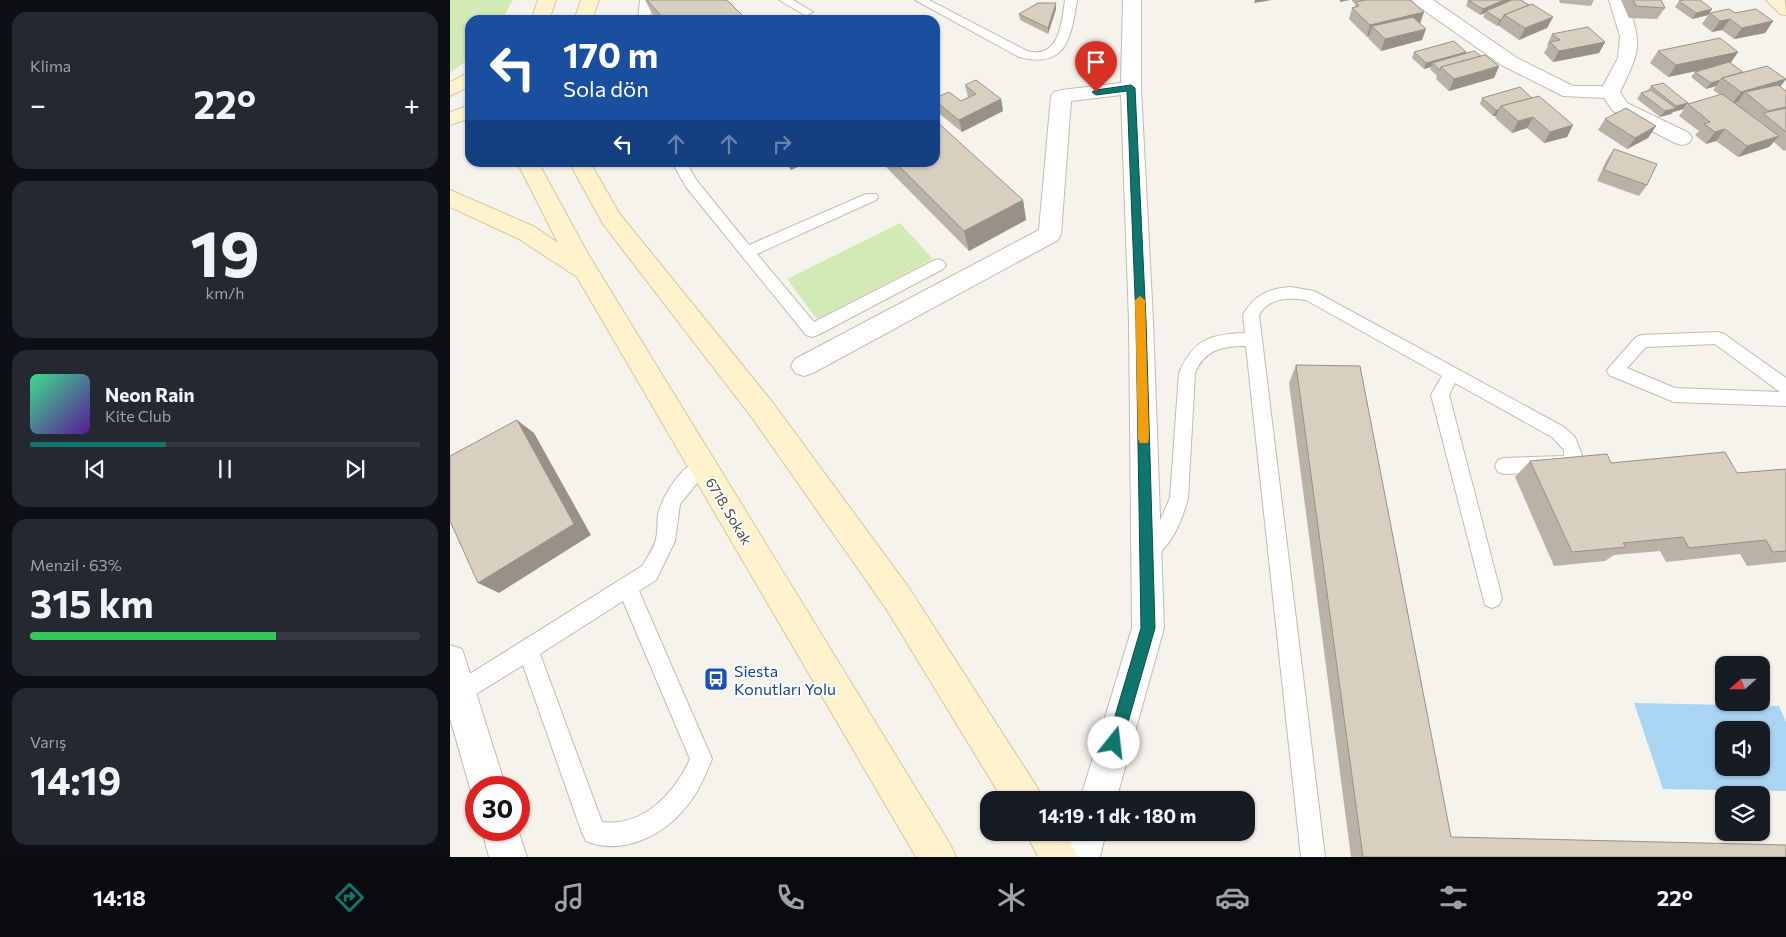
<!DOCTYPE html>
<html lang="tr">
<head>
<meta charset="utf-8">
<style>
	:root { --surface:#171b24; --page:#242831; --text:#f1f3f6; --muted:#9ea1a6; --line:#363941; --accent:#0f766e }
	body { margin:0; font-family:Commissioner,sans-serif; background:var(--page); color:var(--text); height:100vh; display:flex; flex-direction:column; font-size:19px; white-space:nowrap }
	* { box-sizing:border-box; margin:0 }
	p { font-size:16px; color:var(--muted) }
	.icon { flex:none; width:28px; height:28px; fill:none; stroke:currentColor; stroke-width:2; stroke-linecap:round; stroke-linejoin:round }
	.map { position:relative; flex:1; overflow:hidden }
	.sheet { display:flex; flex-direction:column; gap:12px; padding:12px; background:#0d0f14; width:450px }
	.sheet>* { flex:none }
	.top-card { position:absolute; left:15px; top:15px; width:475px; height:152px; border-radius:15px; box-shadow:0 1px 4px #0004; background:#1a4fa0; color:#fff; overflow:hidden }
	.needle { width:32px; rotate:249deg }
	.tools { position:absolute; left:1265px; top:656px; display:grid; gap:10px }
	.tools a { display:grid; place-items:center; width:55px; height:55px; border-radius:10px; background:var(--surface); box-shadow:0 1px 4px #0004; font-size:25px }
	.speed { position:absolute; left:15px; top:776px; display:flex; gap:10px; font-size:25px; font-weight:700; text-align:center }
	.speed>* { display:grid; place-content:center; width:65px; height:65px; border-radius:50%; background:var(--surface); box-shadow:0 1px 4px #0004; line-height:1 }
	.speed .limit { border:8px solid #d22; background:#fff; color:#111 }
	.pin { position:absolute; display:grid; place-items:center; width:42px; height:42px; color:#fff; margin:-51px -21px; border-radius:50% 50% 50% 0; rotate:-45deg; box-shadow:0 0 5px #0007 }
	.pin .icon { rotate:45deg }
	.me { position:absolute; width:55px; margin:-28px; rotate:16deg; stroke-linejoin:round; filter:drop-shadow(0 0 4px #0008) }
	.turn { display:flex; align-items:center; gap:18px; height:105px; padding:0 15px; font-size:22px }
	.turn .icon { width:65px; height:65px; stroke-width:2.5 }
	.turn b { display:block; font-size:35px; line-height:42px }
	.lanes { display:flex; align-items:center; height:48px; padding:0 15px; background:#0003; justify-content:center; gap:25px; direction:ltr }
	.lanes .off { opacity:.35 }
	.big { font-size:38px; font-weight:700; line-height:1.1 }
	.sheet .card { flex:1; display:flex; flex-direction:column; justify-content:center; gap:8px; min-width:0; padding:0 18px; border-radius:15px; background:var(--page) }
	.sheet .dial { align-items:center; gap:0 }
	.dial b { font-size:65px; line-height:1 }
	.song { display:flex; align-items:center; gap:15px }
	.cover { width:60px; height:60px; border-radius:8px; background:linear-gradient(135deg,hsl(150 70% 55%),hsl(270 70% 35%)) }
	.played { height:5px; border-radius:2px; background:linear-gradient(90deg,var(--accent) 35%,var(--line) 35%) }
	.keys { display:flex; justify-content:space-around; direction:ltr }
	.heat { display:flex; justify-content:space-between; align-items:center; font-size:28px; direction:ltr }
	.charge { height:8px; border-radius:4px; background:linear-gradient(90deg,#34c759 63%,var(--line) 0) }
	.trip { position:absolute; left:530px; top:791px; width:275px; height:50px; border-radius:15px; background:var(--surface); box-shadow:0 1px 4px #0004; font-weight:700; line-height:50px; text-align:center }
	.menu { display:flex; height:80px; justify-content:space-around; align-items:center; background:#090b0e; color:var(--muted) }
	.menu .icon { width:35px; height:35px }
	.menu .active { color:var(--accent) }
	.menu b { font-size:22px; color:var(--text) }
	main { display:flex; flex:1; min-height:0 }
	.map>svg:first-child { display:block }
	.green { fill:#d2eab5 }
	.water { fill:#a9d4f2; fill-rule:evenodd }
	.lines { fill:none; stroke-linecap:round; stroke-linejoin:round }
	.lane-casing { stroke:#c2bbae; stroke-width:2 }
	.street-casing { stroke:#c2bbae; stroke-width:2 }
	.secondary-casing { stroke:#d6c79b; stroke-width:2 }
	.lane { fill:#fff; fill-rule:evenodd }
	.street { fill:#fff; fill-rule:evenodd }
	.secondary { fill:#fff3cd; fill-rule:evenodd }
	.wall { fill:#bab2a6 }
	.shaded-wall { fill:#979187 }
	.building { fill:#d8cfc1; stroke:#979187 }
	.route { fill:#0f766e; stroke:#0a4d48 }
	.slow { fill:#f59e0b }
	.labels { text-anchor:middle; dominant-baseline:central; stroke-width:4; stroke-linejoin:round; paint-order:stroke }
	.street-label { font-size:14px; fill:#4b4439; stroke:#fff }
	.near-transit-label { font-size:16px; fill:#164399; stroke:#fff; text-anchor:start }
</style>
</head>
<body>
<main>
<section class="sheet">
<div class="card"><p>Klima</p>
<div class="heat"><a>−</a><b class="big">22°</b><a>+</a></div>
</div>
<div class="card dial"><b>19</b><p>km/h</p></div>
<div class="card">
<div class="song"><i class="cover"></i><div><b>Neon Rain</b><p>Kite Club</p></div></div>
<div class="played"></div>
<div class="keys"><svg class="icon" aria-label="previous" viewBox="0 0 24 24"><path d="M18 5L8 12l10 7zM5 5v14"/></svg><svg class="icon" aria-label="pause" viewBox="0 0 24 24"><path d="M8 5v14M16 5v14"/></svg><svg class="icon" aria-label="next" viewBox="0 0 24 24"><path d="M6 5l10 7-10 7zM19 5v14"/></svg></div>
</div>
<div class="card"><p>Menzil · 63%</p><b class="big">315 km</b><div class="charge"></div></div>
<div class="card"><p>Varış</p><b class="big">14:19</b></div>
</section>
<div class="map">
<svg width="1336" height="857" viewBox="0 0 1336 857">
	<rect width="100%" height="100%" fill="#f6f3ec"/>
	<g class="green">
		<path d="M0,0h63l-11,20h-32v38l-20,15z"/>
		<path d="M450,223l33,36 -116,60 -30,-40z"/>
	</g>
	<path class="water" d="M1184,703l145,3 7,16v69l-123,-2zM1274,730h37v38h-37z"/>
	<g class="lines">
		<g class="lane-casing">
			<g id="lane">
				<path d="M190,0h12l-2,20h-12z"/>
				<path d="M329,0h14l20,12 -6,3 -4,-1z"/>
				<path d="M465,0h14l98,51c32,9 35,-28 38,-51h12c-6,39 -11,69 -58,57z"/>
				<path d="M222,162h14l11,19 52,64 117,-51h10l2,3 -2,3 -119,54 57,68 119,-61 5,-2 5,2 3,4 -3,4 -125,66 -6,2 -6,-2 -120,-148z"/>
				<path d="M841,287l23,4 250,136 11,10 7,18 -7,15 -6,2 -65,2 -6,-2 -3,-6 3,-6 6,-2 60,-2v-6l-12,-13 -97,-54 -6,12 53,203 -3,7 -7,3 -7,-3 -54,-210 11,-19 -136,-76c-19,-3 -37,-2 -47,15l66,542h-24l-55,-511c-23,0 -41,3 -51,27l-7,125c-6,23 -18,54 -42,63l-7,-3 -3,-6 3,-6 21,-25 10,-23 9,-125c14,-33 31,-39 66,-40l-2,-18c11,-20 26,-27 48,-28z"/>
				<path d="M1268,332l6,2 62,44v28l-112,-4 -65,-27 -2,-5 29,-33 6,-2zM1265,344l65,48 -105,-4 -48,-20 19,-21z"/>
				<path d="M252,458l6,2 3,6 -31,38 -5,37 -17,35 -2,4 -17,11 73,168c-7,17 -14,34 -26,48 -23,29 -64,49 -100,34l-4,-8 -59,-168 -63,39 -8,-3 -2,-10 2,-6 190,-119c5,-8 12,-18 14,-27 2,-8 1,-16 2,-24 5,-21 23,-49 44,-57zM173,601l67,158c-16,35 -47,68 -88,63l-62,-168z"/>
			</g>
		</g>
		<g class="street-casing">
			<g id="street">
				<path d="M673,0h18v88l12,233 11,307 -48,172h-36l52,-172 -3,-307 -8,-226 -50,6 -10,133 -3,6 -245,133 -9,3 -9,-3 -4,-7 4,-7 244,-129 12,-134 3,-4 7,-2 60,-7z"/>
				<path d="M962,0h21l84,58 56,28h30l15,-28 2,-22 -11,-36h18c15,47 14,48 -7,92l7,11 62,30 3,5 -3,5 -7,2 -7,-2 -62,-32 -9,-13 -41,-2 -60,-30 -88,-62z"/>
				<path d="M0,645l12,4 4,12 40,127h-30v13l-6,-13 -20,-70z"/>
				<path d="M32,830h36l9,27h-38z"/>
				<path d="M619,832h37l-6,25h-38z"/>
			</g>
		</g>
		<g class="secondary-casing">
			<g id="secondary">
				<path d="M88,0h18l-7,20h-18z"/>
				<path d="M131,0h18l-7,20h-18z"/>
				<path d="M1316,0h19l1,15 -6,-1z"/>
				<path d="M20,72v14l-20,10v-14z"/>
				<path d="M20,105v13l-20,7v-13z"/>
				<path d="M67,162h21l50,92 362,590 6,13h-40l-339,-580 -58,-38 -69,-32v-17l85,37 23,16z"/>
				<path d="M119,162h21l29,51 154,190 136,185 128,199 5,13h-39l-116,-190 -134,-191 -150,-195z"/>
				<path d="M576,832h39l13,25h-40z"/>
			</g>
		</g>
		<use href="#lane" class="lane"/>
		<use href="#street" class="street"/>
		<use href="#secondary" class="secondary"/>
	</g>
	<g class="wall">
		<path d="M195,0h82l20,20h-90l-4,-5z"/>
		<path d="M902,0h58l10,23 2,17 -41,11 -13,-13 1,-2 -2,1 -18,-18 3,-11 3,-1v-3l-3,-3z"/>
		<path d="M1018,0l61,5 24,12 -6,11 -28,12 -20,-14v-1l-2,1 -14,-9 2,-4 -5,2 -14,-9z"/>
		<path d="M1109,0h35l-3,6 -31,-3z"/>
		<path d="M1171,0h40l4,8 -8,11 -28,-1z"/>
		<path d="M1229,1l31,12h25l38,8 -8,12 -31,6 -12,-9 -10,2 -10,-8 6,-9 -16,4 -17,-12z"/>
		<path d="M606,9l-8,25 -28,-14 -1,-6z"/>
		<path d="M1102,34l53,8 -6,11 -46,9 -9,-9 4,-7 -1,-1z"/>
		<path d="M1208,51l80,1 -8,11 13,9 43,7 -6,8 6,4v59l-2,1 -10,-9 -5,5 -31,10 -22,-16 -10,3 -11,-9 4,-4 -20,-15 9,-12 32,-9 -7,-5 3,-4 -10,3 -15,-12 4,-5 4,-2 -31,7 -18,-14z"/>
		<path d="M964,52h52l-1,2 16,2 18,10 -5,12 -45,13 -13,-12 1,-3 -7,-7 1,-2 -7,2 -12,-11z"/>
		<path d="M515,85l36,14 2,12 -41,21 -26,-21 -1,-5v-8l26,3 7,-4z"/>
		<path d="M1201,86l33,23 -11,3 -2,2 -11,3 -23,-18 4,-6 7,-3z"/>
		<path d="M1032,98h50l41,27 -6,12 -23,6 -17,-15 -15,5 -17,-15 1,-2h-3l-13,-12z"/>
		<path d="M1155,119l51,7 -8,12 -21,11 -29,-19z"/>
		<path d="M1164,149l33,36 -8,11 -42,-15 9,-20z"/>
		<path d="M335,162h23l-17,8z"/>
		<path d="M431,162h54l88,38 3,20 -57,31z"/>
		<path d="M846,365l155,472 335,20h-435l-62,-474z"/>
		<path d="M1080,461l81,2 126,10 49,-4v93l-39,4 -7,-12 -74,8 -6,-11 -46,4 -9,6 -51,5 -39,-89z"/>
	</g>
	<g class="shaded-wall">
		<path d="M805,0h17l-18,3z"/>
		<path d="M890,0h10l-10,2z"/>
		<path d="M1054,0h8l-26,11 -1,2 -5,2 3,-6z"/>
		<path d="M606,3v6l-8,25v-6z"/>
		<path d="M1262,9l-4,6 -16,4 4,-6z"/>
		<path d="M974,12l-4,12 -48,2 -3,10 -2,1 3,-12z"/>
		<path d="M1103,17l-6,11 -28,12 6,-12z"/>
		<path d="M1052,19l-3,6 -2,1 3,-6z"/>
		<path d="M1280,19l-8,11 -10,2 8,-11z"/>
		<path d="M1323,21l-8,12 -31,6 8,-11z"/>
		<path d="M976,29l-4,11 -41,11 4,-12z"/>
		<path d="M1155,42l-6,11 -46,9 6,-11z"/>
		<path d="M1016,52l-2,6 -32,5 -1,4 -7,2 2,-6z"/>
		<path d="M1288,52l-8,12 -62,13 8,-12z"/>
		<path d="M1049,66l-5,12 -45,13 5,-12z"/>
		<path d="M1336,79l-9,12 -32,1 -7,10 -6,2 9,-12z"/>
		<path d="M1270,80l-4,6 -10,3 5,-6z"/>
		<path d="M551,99l2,12 -41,21 -3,-12z"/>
		<path d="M1238,103l-4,6 -11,3 -2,2 -11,3 5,-6 9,-2 2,-3z"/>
		<path d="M1336,107v9l-21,-2 3,-3z"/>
		<path d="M1046,110h3l-3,6h-3z"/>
		<path d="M1083,117l-6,11 -15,5 6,-12z"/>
		<path d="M1123,125l-6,12 -23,6 6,-11z"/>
		<path d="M1206,126l-8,12 -21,11 8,-11z"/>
		<path d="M1275,129l-9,12 -10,3 9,-12z"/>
		<path d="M1329,136l-10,11 -31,10 9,-11z"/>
		<path d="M338,162h20l-17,8z"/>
		<path d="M573,200l3,20 -57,31 -5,-20z"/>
		<path d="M67,420l17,13 57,102 -92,58 -21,-10z"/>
	</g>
	<g class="building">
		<path d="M197,0h80l20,20h-82z"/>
		<path d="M916,0h44l14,12 -54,13 -18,-17 7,-2 -3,-4z"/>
		<path d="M1018,0h36l-21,9z"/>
		<path d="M1062,0h9l8,5 -25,10 -2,4 -2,1 -14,-9z"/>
		<path d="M1183,0h28l4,8 -29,-2z"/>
		<path d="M1234,0h16l12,9 -16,4 -17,-12z"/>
		<path d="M588,3h18l-8,25 -29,-14z"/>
		<path d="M1082,4l21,13 -28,11 -21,-13z"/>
		<path d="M1279,9l6,4 21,-4 17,12 -31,7 -12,-9 -10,2 -10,-8z"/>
		<path d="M963,17l13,12 -41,10 -13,-13z"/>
		<path d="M1138,27l17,15 -46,9 -9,-9 10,-2 -8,-6z"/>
		<path d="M1270,38l18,14 -62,13 -18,-14z"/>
		<path d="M1004,41l12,11 -40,11 -12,-11z"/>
		<path d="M1024,51l7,5 -40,11 -1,3 -8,-7z"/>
		<path d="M1035,55l14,11 -45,13 -13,-12z"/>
		<path d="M1279,62l14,10 -21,6 -2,2 -9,3 -16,-11z"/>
		<path d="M1317,66l19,13 -45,13 -19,-14z"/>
		<path d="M526,80l25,19 -42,21 -24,-19v-3l14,-6 12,9 15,-7 -11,-9z"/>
		<path d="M1213,83l25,20 -12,3 -25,-20z"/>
		<path d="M1328,85l8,6v16l-18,4 -23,-19z"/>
		<path d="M1070,87l12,11 -31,8 -2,4h-3l-14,-12z"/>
		<path d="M1201,90l25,18 -11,3 -24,-18z"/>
		<path d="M1272,94l57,42 -32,10 -22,-17 -10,3 -11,-8 6,-2 -22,-18z"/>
		<path d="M1089,96l34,29 -23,7 -17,-15 -15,4 -17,-15z"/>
		<path d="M1176,108l30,18 -21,12 -30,-19z"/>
		<path d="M1336,108v24l-23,-19z"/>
		<path d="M485,120l88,80 -59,31 -69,-69h40z"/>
		<path d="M1164,149l43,15 -10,21 -43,-15z"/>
		<path d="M846,365l64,1 91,471 335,8v12h-423z"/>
		<path d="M67,420l57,104 -96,59 -28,-62v-65z"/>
		<path d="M1275,452l12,21 49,-4v82l-13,1 -7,-12 -77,8 -6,-11 -60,6 3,4 -54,5 -42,-91 77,-7 4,9z"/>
	</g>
	<path class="route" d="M681,85l4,3 11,233 9,307 -33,115 -2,5 -6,2 -5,-2 -2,-5 34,-115 -5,-307 -9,-230 -31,4 -4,-3 4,-2z"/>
	<path class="slow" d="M690,296l5,4 4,139 -1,4h-8l-2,-4 -3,-139z"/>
	<defs>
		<g id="bus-square" transform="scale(1.25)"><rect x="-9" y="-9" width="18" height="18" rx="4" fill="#1a4fb4" stroke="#fff"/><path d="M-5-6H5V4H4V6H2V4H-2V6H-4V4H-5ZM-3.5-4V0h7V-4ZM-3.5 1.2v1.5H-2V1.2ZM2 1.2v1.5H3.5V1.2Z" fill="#fff"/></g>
	</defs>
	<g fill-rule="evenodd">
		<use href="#bus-square" x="266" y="679"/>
	</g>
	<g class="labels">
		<g class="street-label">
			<text transform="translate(279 511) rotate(59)">6718. Sokak</text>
		</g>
		<g class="near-transit-label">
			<text x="284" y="670">Siesta<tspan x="284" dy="18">Konutları Yolu</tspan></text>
		</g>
	</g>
</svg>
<div class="tools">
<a><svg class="needle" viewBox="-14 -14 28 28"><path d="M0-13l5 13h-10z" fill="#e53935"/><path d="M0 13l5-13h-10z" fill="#9ea1a6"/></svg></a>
<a><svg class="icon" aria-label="sound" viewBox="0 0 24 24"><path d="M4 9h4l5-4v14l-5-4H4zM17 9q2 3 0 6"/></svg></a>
<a><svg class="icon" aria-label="layers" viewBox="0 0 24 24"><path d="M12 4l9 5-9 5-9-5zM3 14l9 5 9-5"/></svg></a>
</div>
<div class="speed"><div class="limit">30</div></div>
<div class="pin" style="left:646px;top:92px;background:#d93025"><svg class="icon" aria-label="arrive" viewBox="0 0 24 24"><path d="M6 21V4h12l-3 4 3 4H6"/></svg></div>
<svg class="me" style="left:664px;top:743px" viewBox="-20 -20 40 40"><circle r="19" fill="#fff"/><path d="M0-13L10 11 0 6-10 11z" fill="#0f766e"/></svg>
<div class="trip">14:19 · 1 dk · 180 m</div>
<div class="top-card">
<div class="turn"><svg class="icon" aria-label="left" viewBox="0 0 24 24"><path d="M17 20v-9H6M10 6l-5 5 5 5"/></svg><div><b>170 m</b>Sola dön</div></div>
<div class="lanes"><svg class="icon" aria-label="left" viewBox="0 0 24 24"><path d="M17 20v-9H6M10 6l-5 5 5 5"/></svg><svg class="icon off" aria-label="ahead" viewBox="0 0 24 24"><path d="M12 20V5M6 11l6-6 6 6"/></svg><svg class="icon off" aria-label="ahead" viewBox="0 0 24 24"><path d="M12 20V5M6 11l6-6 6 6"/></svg><svg class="icon off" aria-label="right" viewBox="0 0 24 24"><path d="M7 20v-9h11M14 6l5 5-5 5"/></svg></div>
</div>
</div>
</main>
<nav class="menu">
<b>14:18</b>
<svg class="icon active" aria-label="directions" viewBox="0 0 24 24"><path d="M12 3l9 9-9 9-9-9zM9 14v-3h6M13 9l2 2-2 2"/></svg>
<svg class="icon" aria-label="music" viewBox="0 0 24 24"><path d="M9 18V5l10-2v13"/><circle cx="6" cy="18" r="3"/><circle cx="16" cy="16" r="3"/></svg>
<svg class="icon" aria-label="phone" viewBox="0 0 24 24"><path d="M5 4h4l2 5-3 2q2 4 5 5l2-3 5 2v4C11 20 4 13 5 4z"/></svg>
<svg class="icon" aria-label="climate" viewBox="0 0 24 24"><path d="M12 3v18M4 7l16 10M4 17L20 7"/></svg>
<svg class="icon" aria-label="car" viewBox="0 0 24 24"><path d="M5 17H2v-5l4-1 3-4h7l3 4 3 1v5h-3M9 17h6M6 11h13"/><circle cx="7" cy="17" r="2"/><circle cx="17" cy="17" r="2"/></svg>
<svg class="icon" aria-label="filters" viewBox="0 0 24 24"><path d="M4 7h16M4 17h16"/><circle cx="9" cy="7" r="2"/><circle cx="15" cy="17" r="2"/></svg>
<b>22°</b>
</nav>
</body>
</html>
